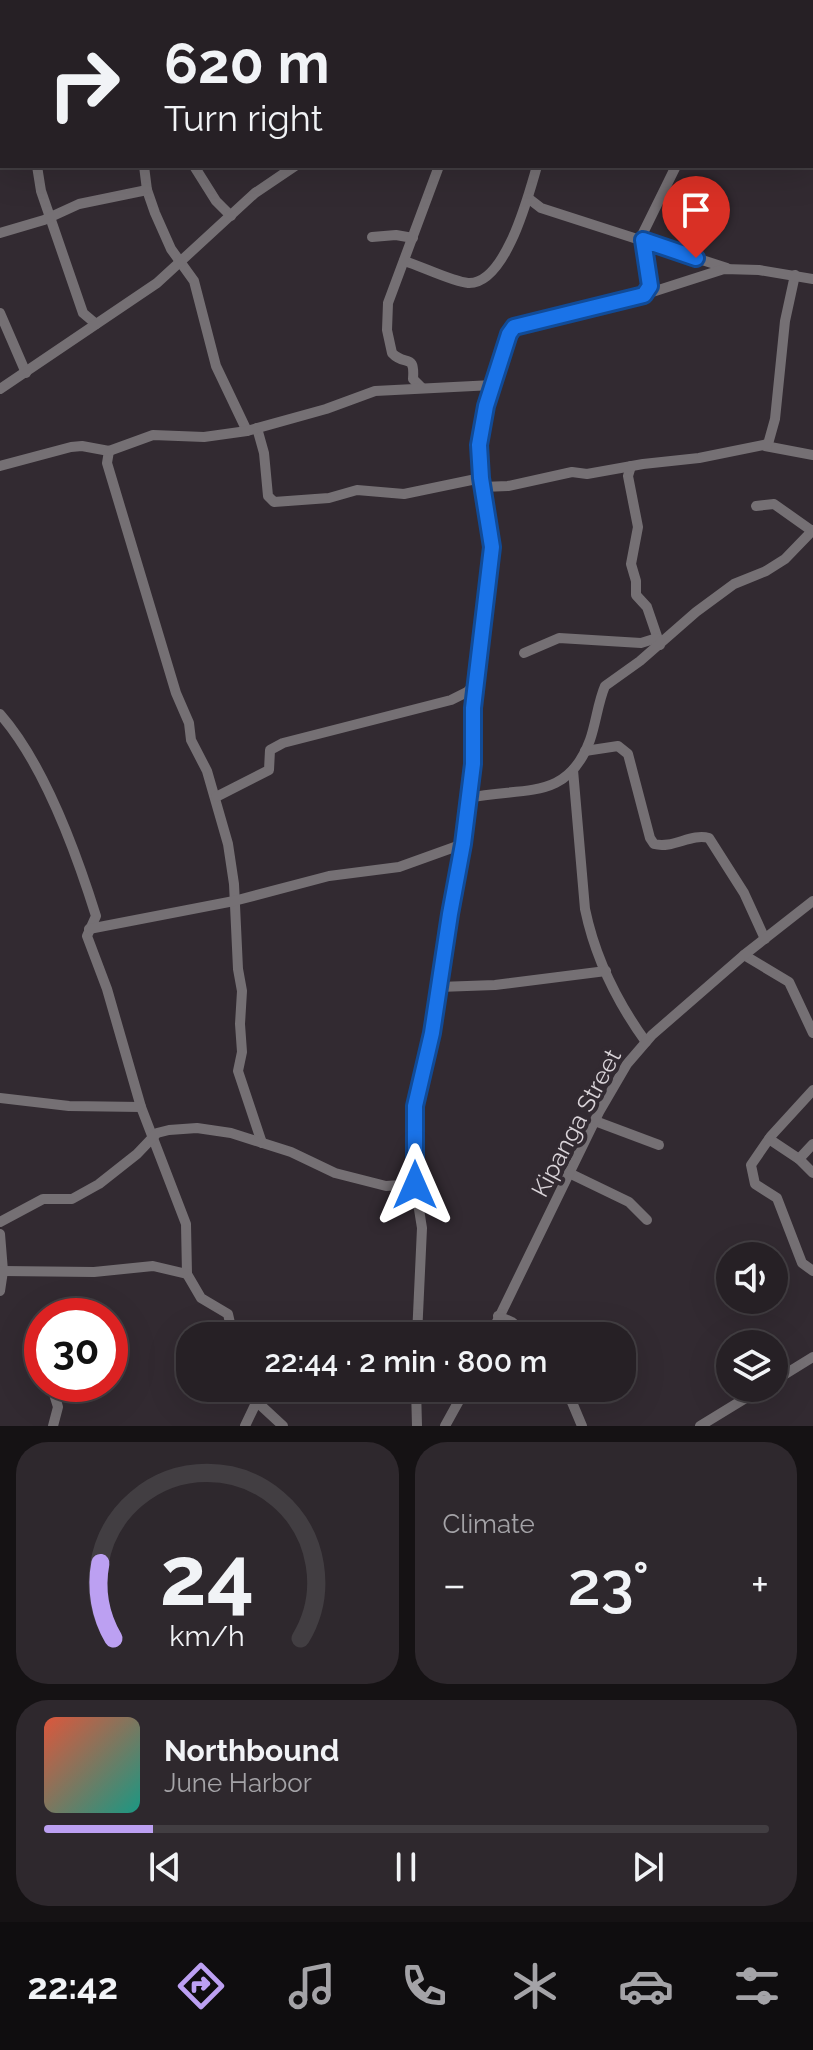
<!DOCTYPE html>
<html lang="en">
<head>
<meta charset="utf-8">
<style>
	:root { --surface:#262025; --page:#2e282d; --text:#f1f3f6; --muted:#a4a3a7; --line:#423e42; --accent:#bca0f2 }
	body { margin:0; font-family:Raleway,sans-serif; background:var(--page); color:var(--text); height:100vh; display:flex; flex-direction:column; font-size:30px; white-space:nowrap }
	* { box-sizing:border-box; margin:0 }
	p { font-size:26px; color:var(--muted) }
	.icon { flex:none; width:44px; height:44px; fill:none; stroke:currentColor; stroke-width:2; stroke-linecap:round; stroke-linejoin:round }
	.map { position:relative; height:1426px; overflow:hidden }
	.details { display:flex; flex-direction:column; gap:16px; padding:16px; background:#151214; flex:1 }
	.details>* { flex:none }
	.banner { position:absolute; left:0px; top:0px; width:814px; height:168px; box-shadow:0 8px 32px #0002,0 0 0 2px var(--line); background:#262025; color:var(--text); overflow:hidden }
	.controls { position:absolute; left:716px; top:1242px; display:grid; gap:16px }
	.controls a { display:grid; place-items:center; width:72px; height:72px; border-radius:50%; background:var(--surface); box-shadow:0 8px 32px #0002,0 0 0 2px var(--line); font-size:40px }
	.speed { position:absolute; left:24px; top:1298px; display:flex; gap:16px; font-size:40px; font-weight:700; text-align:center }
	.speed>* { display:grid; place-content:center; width:104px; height:104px; border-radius:50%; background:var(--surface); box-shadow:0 8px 32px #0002,0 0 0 2px var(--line); line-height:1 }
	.speed .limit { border:12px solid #d22; background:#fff; color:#111 }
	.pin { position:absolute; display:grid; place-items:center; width:68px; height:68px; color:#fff; margin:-82px -34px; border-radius:50% 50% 50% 0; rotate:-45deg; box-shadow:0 0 8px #0007 }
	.pin .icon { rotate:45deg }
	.me { position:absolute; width:88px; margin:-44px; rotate:0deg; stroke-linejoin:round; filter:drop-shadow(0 0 6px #0008) }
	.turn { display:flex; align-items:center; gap:28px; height:168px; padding:0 32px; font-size:36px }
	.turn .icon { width:104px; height:104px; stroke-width:2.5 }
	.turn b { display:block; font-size:56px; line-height:68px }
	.big { font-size:60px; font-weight:600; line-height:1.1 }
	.details .widget { flex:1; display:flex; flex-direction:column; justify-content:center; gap:12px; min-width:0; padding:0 28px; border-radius:32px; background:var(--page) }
	.details .dial { align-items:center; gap:0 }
	.dial svg { height:208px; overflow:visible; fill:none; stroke:var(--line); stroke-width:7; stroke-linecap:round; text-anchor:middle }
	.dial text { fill:var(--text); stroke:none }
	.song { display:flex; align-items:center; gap:24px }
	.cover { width:96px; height:96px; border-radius:12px; background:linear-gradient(135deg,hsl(10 70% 55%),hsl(170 70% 35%)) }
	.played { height:8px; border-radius:4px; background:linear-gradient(90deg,var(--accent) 15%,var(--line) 15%) }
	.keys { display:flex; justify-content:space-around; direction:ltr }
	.heat { display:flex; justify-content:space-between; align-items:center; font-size:44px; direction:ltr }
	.details .tiles { flex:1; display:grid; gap:16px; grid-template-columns:1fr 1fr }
	.widget:last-child { grid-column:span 2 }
	.trip { position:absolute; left:176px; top:1322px; width:460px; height:80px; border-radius:32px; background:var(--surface); box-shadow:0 8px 32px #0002,0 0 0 2px var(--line); font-weight:600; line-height:80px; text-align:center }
	.tab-bar { display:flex; height:128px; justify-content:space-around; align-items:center; background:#0f0d0f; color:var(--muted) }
	.tab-bar .icon { width:56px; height:56px }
	.tab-bar .active { color:var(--accent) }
	.tab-bar b { font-size:36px; color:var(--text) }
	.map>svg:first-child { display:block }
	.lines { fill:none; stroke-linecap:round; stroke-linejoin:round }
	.street { stroke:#757074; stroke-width:10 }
	.route-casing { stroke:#114b97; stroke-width:20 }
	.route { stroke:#1a73e8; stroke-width:14 }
	.labels { text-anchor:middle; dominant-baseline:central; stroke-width:8; stroke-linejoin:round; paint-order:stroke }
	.street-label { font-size:24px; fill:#d9d3d8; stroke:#322a31 }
</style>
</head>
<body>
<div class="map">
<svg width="813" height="1426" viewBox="0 0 813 1426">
	<rect width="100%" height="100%" fill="#322a31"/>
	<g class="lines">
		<g class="street">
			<path d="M279,0l1,2"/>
			<path d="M128,2v-2"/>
			<path d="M469,2l2,-2"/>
			<path d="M525,2l1,-2"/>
			<path d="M599,2l1,-2"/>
			<path d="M768,2l1,-2"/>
			<path d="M0,56l2,4"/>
			<path d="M812,165h1"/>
			<path d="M37,166l4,25 42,122 13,11"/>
			<path d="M144,166l3,24 8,23 16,36 23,32 22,85 31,65"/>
			<path d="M194,166l22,35 15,15"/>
			<path d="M528,198l13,10 186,60"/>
			<path d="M0,233l44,-13 35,-16 68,-14"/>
			<path d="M372,237l24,-2 17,3"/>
			<path d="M404,261c17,5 49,21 64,22 38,2 61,-90 69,-117"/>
			<path d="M644,295l6,-9 -7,-34v-19l33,-67"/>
			<path d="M0,313l26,60"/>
			<path d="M422,388l-9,-9c2,-27 -8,-12 -21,-26l-5,-23 1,-27 51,-137"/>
			<path d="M0,389l157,-106 98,-90 40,-27"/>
			<path d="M257,428l7,25 4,43 6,6 55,-4 28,-8 47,4 77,-16"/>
			<path d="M765,446l48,9"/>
			<path d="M109,451l-2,12 69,230 13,30 2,17 16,31 21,73 6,40 4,85 4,22 -2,33 2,28 -4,19 24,72"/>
			<path d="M0,466l71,-19 11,-1 27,5 44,-16 51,2 43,-6 79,-22 49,-18 118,-6"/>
			<path d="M631,466l-3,10 10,51 -7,37 5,17v14l11,12 13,38"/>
			<path d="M482,487l26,-1 64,-14 15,2 56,-10 56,-6 69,-14 7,-25 10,-98 10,-46"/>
			<path d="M756,506l18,-2 38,27"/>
			<path d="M524,653l35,-15 82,5 16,-5"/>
			<path d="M0,714c44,50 76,138 96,202l-9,20 20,53 34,118 45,117 1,50 14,24 27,16 2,9 -3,13"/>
			<path d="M585,751l33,-5 10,8 22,84 4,6c19,5 37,-11 55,-6l35,55 21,46"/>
			<path d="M573,770l12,139c10,48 32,93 61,133"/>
			<path d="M216,797l53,-27 1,-20 13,-7 168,-43 16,-8 9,-9"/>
			<path d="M468,798c54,-12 99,5 122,-58 6,-17 8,-38 15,-54l35,-25 56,-49 38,-28 32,-13 19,-12 28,-29"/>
			<path d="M89,929l145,-28 95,-25 70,-9 64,-23"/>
			<path d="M744,955l45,27 24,51"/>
			<path d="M439,987l56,-2 111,-14"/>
			<path d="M813,1090l-42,46 -20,29 4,19 22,14 25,65 11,8"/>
			<path d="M0,1098l69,8 72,1"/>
			<path d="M595,1121l64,24"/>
			<path d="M769,1139l30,20 14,14"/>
			<path d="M799,1159l14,-15"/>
			<path d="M569,1173l60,29 18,18"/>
			<path d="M0,1222l43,-23h29l27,-15 38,-30 20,-21 12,-3 28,-2 34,5 60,19 44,21 51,13 15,-1 13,-7"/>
			<path d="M0,1234l3,37 -3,20"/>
			<path d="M3,1271l91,1 59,-6 34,8"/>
			<path d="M498,1316l14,6 17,14"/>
			<path d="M417,1336l5,-108 -8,-50 1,-72 17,-73 18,-119 13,-70 10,-80v-56l19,-161 -10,-60 -3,-42 7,-39 23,-72 9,-8 100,-23 106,-34 35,1 54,9"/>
			<path d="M490,1336l109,-224 28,-48 25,-29 92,-80 69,-54"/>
			<path d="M774,1381l39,-24"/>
			<path d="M51,1384l7,23 -5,19"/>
			<path d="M242,1388l41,38"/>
			<path d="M416,1388l1,38"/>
			<path d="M566,1388l16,38"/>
			<path d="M245,1426l11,-23"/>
			<path d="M445,1426l21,-38"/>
			<path d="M700,1426l62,-38"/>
		</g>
	</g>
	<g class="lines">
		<g class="route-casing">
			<path id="route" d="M415,1185v-79l17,-73 18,-119 13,-70 10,-80v-56l19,-161 -11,-69 -2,-33 7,-39 23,-72 5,-7 130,-32 6,-9 -7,-46 53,18"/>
		</g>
		<use href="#route" class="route"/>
	</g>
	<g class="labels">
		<g class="street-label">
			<text transform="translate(576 1123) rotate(-62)">Kipanga Street</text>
		</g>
	</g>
</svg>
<div class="controls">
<a><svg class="icon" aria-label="sound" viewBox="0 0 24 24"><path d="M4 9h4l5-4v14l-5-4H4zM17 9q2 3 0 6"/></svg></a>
<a><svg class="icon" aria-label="layers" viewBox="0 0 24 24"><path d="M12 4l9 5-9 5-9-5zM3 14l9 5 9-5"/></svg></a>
</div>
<div class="speed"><div class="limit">30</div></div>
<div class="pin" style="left:696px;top:258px;background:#d93025"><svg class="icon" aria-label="arrive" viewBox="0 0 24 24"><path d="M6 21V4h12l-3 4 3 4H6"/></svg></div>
<svg class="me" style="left:415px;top:1185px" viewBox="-20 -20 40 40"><path d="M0-17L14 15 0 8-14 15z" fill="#1a73e8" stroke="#fff" stroke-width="4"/></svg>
<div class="trip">22:44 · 2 min · 800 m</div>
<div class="banner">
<div class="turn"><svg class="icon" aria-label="right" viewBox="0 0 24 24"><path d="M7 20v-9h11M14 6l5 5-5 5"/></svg><div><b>620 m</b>Turn right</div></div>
</div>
</div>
<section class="details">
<div class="tiles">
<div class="widget dial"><svg viewBox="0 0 100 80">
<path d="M14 69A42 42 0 1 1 86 69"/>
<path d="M14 69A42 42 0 0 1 9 40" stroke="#bca0f2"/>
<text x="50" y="56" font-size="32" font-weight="700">24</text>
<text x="50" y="72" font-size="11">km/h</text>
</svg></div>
<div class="widget"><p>Climate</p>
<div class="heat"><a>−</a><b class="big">23°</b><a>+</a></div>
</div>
<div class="widget">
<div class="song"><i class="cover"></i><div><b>Northbound</b><p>June Harbor</p></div></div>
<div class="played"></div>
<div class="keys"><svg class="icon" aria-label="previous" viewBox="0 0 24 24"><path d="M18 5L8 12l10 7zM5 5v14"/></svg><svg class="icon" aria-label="pause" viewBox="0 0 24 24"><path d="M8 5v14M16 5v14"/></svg><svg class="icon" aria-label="next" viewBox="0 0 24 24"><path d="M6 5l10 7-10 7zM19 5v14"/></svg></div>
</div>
</div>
</section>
<nav class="tab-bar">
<b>22:42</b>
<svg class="icon active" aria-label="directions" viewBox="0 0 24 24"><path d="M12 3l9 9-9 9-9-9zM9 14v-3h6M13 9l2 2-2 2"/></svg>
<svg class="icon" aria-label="music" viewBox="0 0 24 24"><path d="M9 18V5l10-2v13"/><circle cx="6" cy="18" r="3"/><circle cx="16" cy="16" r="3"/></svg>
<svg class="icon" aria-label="phone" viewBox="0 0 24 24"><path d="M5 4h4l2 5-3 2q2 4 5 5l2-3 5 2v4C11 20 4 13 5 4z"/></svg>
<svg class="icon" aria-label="climate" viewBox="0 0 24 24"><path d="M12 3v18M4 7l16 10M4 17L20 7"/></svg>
<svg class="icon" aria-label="car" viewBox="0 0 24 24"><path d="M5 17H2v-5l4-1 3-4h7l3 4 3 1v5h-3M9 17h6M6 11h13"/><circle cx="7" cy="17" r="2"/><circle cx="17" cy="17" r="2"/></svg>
<svg class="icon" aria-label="filters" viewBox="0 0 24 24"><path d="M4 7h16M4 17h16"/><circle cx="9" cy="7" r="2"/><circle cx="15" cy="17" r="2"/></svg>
</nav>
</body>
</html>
